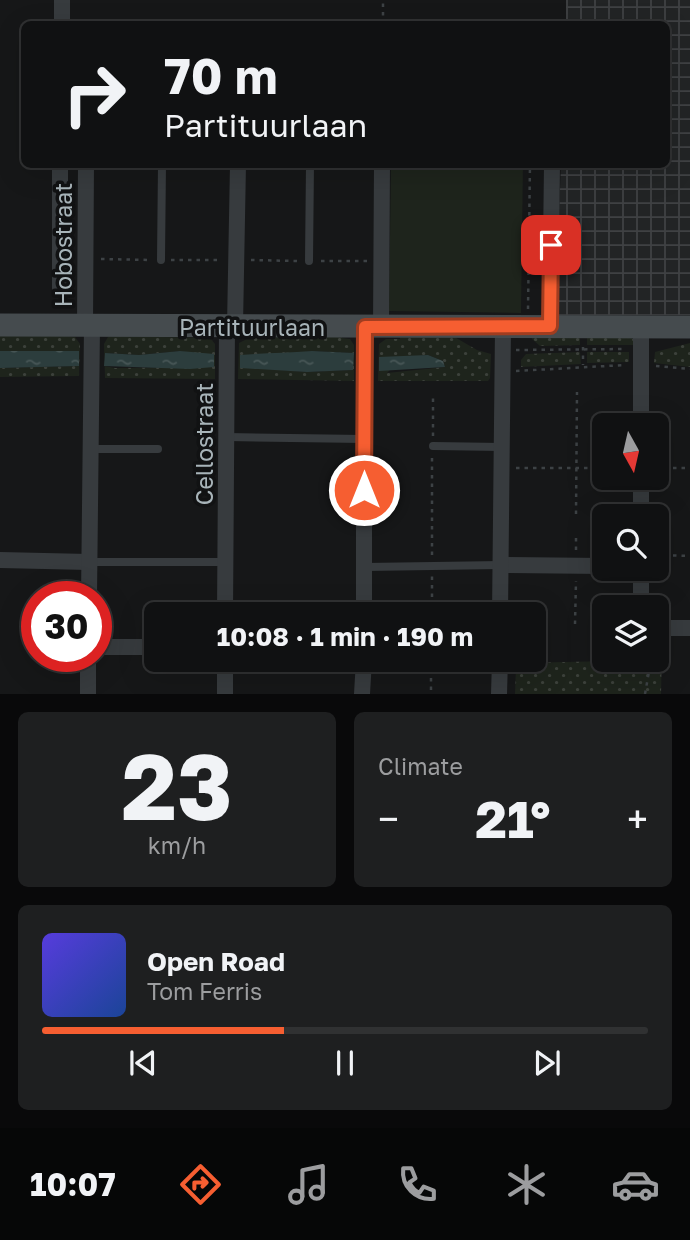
<!DOCTYPE html>
<html lang="en">
<head>
<meta charset="utf-8">
<style>
	:root { --surface:#101112; --page:#1e1f20; --text:#f1f3f6; --muted:#9c9d9f; --line:#303132; --accent:#f65e31 }
	body { margin:0; font-family:"Golos Text",sans-serif; background:var(--page); color:var(--text); height:100vh; display:flex; flex-direction:column; font-size:26px; white-space:nowrap }
	* { box-sizing:border-box; margin:0 }
	p { font-size:23px; color:var(--muted) }
	.icon { flex:none; width:38px; height:38px; fill:none; stroke:currentColor; stroke-width:2; stroke-linecap:round; stroke-linejoin:round }
	.map { position:relative; height:694px; overflow:hidden }
	.details { display:flex; flex-direction:column; gap:18px; padding:18px; background:#09090a; flex:1 }
	.details>* { flex:none }
	.guide { position:absolute; left:21px; top:21px; width:649px; height:147px; border-radius:10px; box-shadow:0 7px 28px #0002,0 0 0 2px var(--line); background:#101112; color:var(--text); overflow:hidden }
	.needle { width:46px; rotate:172deg }
	.controls { position:absolute; left:592px; top:413px; display:grid; gap:14px }
	.controls a { display:grid; place-items:center; width:77px; height:77px; border-radius:10px; background:var(--surface); box-shadow:0 7px 28px #0002,0 0 0 2px var(--line); font-size:35px }
	.speed { position:absolute; left:21px; top:581px; display:flex; gap:14px; font-size:35px; font-weight:700; text-align:center }
	.speed>* { display:grid; place-content:center; width:91px; height:91px; border-radius:50%; background:var(--surface); box-shadow:0 7px 28px #0002,0 0 0 2px var(--line); line-height:1 }
	.speed .limit { border:10px solid #d22; background:#fff; color:#111 }
	.pin { position:absolute; display:grid; place-items:center; width:60px; height:60px; color:#fff; margin:-30px; border-radius:14px; box-shadow:0 4px 10px #0006 }
	.me { position:absolute; width:77px; margin:-38px; rotate:0deg; stroke-linejoin:round; filter:drop-shadow(0 0 5px #0008) }
	.turn { display:flex; align-items:center; gap:24px; height:147px; padding:0 28px; font-size:32px }
	.turn .icon { width:91px; height:91px; stroke-width:2.5 }
	.turn b { display:block; font-size:49px; line-height:60px }
	.big { font-size:52px; font-weight:700; line-height:1.1 }
	.details .tile { flex:1; display:flex; flex-direction:column; justify-content:center; gap:10px; min-width:0; padding:0 24px; border-radius:10px; background:var(--page) }
	.details .dial { align-items:center; gap:0 }
	.dial b { font-size:91px; line-height:1 }
	.song { display:flex; align-items:center; gap:21px }
	.cover { width:84px; height:84px; border-radius:10px; background:linear-gradient(135deg,hsl(250 70% 55%),hsl(220 70% 35%)) }
	.played { height:7px; border-radius:4px; background:linear-gradient(90deg,var(--accent) 40%,var(--line) 40%) }
	.keys { display:flex; justify-content:space-around; direction:ltr }
	.heat { display:flex; justify-content:space-between; align-items:center; font-size:38px; direction:ltr }
	.details .tiles { flex:1; display:grid; gap:18px; grid-template-columns:1fr 1fr }
	.tile:last-child { grid-column:span 2 }
	.trip { position:absolute; left:144px; top:602px; width:402px; height:70px; border-radius:10px; background:var(--surface); box-shadow:0 7px 28px #0002,0 0 0 2px var(--line); font-weight:700; line-height:70px; text-align:center }
	.dock { display:flex; height:112px; justify-content:space-around; align-items:center; background:#060707; color:var(--muted) }
	.dock .icon { width:49px; height:49px }
	.dock .selected { color:var(--accent) }
	.dock b { font-size:32px; color:var(--text) }
	.map>svg:first-child { display:block }
	.industrial { fill:url(#industrial-grid) }
	.grass { fill:url(#grass-dots); fill-rule:evenodd }
	.garden { fill:#1e241c }
	.water { fill:url(#water-ripples) }
	.lines { fill:none; stroke-linecap:round; stroke-linejoin:round }
	.path { stroke:#3d4245; stroke-width:2.5; stroke-dasharray:3.5 5; stroke-linecap:butt }
	.lane { stroke:#373b3e; stroke-width:8 }
	.street { stroke:#373b3e; stroke-width:16 }
	.secondary { stroke:#454b4e; stroke-width:23 }
	.route-casing { stroke:#a03d20; stroke-width:18 }
	.route { stroke:#f65e31; stroke-width:12 }
	.labels { text-anchor:middle; dominant-baseline:central; stroke-width:7; stroke-linejoin:round; paint-order:stroke }
	.street-label { font-size:23px; fill:#a8b4b9; stroke:#111213 }
</style>
</head>
<body>
<div class="map">
<svg width="690" height="694" viewBox="0 0 690 694">
	<defs>
		<pattern id="industrial-grid" width="8" height="8" patternUnits="userSpaceOnUse" patternTransform="scale(1.75)"><rect width="8" height="8" fill="#222425"/><path d="M0 4h8M4 0v8" fill="none" stroke="#3f4143"/></pattern>
		<pattern id="grass-dots" width="8" height="8" patternUnits="userSpaceOnUse" patternTransform="scale(1.75)"><rect width="8" height="8" fill="#1e241c"/><path d="M2 2h.1M6 6h.1" fill="none" stroke="#3c413b" stroke-width="1.8" stroke-linecap="round"/></pattern>
		<pattern id="water-ripples" width="26" height="14" patternUnits="userSpaceOnUse" patternTransform="scale(1.75)"><rect width="26" height="14" fill="#2c3d3d"/><path d="M2 4q2-2 4 0t4 0M15 11q2-2 4 0t4 0" fill="none" stroke="#485757"/></pattern>
	</defs>
	<rect width="100%" height="100%" fill="#161718"/>
	<path class="industrial" d="M566,0h124v315h-135l6,-150 106,-1v-140h-101z"/>
	<g class="grass">
		<path d="M0,330l75,7 5,7 -1,32 -79,1v-9l79,-2v-15h-79z"/>
		<path d="M252,332l90,2v4l8,1 4,6v36l-116,-2 1,-36 12,-6zM312,351l41,2v17l-46,2 -67,-5v-12h45z"/>
		<path d="M400,334l51,1 26,15 14,4 -1,24 -2,3h-110l1,-37 7,-5h14zM428,355l15,6 2,6 -58,6 14,-15z"/>
		<path d="M580,335v10l-40,1 -8,-7v-3z"/>
		<path d="M115,336l95,2 5,6v35l-110,-1 -1,-34 4,-7zM180,351l17,3 12,13 -94,1 -11,-2 1,-13 34,2z"/>
		<path d="M587,336h44l5,9h-49z"/>
		<path d="M690,343v24l-36,-4 1,-11z"/>
		<path d="M580,352l1,12 -60,3v-7l5,-6z"/>
		<path d="M587,352h42v10l-42,1z"/>
		<path d="M656,650h6l-1,44h-146l1,-28 4,-3 136,-3z"/>
	</g>
	<path class="garden" d="M391,165h132l-2,148 -132,-2z"/>
	<g class="water">
		<path d="M0,351h79v15l-79,2z"/>
		<path d="M180,351l34,3v13l-24,2 -86,-3 1,-13 34,2z"/>
		<path d="M312,351l42,2 -1,17 -46,2 -67,-4v-13c24,-2 47,-2 72,-4z"/>
		<path d="M428,355l15,6 2,6 -66,4v-14z"/>
	</g>
	<g class="lines">
		<g class="path">
			<path d="M383,24v-24"/>
			<path d="M101,259l49,1"/>
			<path d="M171,260h49"/>
			<path d="M251,260l46,1"/>
			<path d="M321,261h46"/>
			<path d="M528,309l2,-145"/>
			<path d="M583,347v18"/>
			<path d="M516,350l109,-1"/>
			<path d="M656,366l34,3"/>
			<path d="M516,371l109,-6"/>
			<path d="M433,436v-41"/>
			<path d="M516,468h88"/>
			<path d="M656,468h34"/>
			<path d="M576,514l1,-122"/>
			<path d="M576,550v-17"/>
			<path d="M432,555v-98"/>
			<path d="M656,555l34,1"/>
			<path d="M432,614v-38"/>
			<path d="M575,624l1,-43"/>
			<path d="M656,657l6,-3 1,-11"/>
			<path d="M431,690v-30"/>
			<path d="M645,694l6,-34"/>
		</g>
		<g class="lane">
			<path d="M161,260l1,-96"/>
			<path d="M309,261l1,-97"/>
			<path d="M227,437l137,2"/>
			<path d="M433,446l69,1"/>
			<path d="M92,449h66"/>
			<path d="M89,562h137"/>
			<path d="M365,567l136,-2"/>
		</g>
		<g class="street">
			<path d="M62,24v-24"/>
			<path d="M60,288v-124"/>
			<path d="M85,326l1,-162"/>
			<path d="M235,326l3,-162"/>
			<path d="M550,326l2,-162"/>
			<path d="M381,327l1,-163"/>
			<path d="M641,425v-98"/>
			<path d="M641,516v-38"/>
			<path d="M0,560l89,2"/>
			<path d="M501,565l103,1"/>
			<path d="M89,597l3,-271"/>
			<path d="M641,607v-38"/>
			<path d="M225,614l2,-287"/>
			<path d="M364,614v-287"/>
			<path d="M500,614l3,-287"/>
			<path d="M656,628h34"/>
			<path d="M96,643l7,4h53"/>
			<path d="M88,694v-38"/>
			<path d="M225,694v-34"/>
			<path d="M362,694l2,-34"/>
			<path d="M499,694l1,-34"/>
		</g>
		<path class="secondary" d="M0,325l690,2"/>
	</g>
	<g class="lines">
		<g class="route-casing">
			<path id="route" d="M364,490l1,-163 185,-1 1,-81"/>
		</g>
		<use href="#route" class="route"/>
	</g>
	<g class="labels">
		<g class="street-label">
			<text transform="translate(63 245) rotate(-90)">Hobostraat</text>
			<text x="252" y="327">Partituurlaan</text>
			<text transform="translate(204 444) rotate(-90)">Cellostraat</text>
		</g>
	</g>
</svg>
<div class="controls">
<a><svg class="needle" viewBox="-14 -14 28 28"><path d="M0-13l5 13h-10z" fill="#e53935"/><path d="M0 13l5-13h-10z" fill="#9c9d9f"/></svg></a>
<a><svg class="icon" aria-label="search" viewBox="0 0 24 24"><circle cx="10" cy="10" r="6"/><path d="M15 15l6 6"/></svg></a>
<a><svg class="icon" aria-label="layers" viewBox="0 0 24 24"><path d="M12 4l9 5-9 5-9-5zM3 14l9 5 9-5"/></svg></a>
</div>
<div class="speed"><div class="limit">30</div></div>
<div class="pin" style="left:551px;top:245px;background:#d93025"><svg class="icon" aria-label="arrive" viewBox="0 0 24 24"><path d="M6 21V4h12l-3 4 3 4H6"/></svg></div>
<svg class="me" style="left:364px;top:490px" viewBox="-20 -20 40 40"><circle r="17" fill="#f65e31" stroke="#fff" stroke-width="3"/><path d="M0-11L8 9 0 5-8 9z" fill="#fff"/></svg>
<div class="trip">10:08 · 1 min · 190 m</div>
<div class="guide">
<div class="turn"><svg class="icon" aria-label="right" viewBox="0 0 24 24"><path d="M7 20v-9h11M14 6l5 5-5 5"/></svg><div><b>70 m</b>Partituurlaan</div></div>
</div>
</div>
<section class="details">
<div class="tiles">
<div class="tile dial"><b>23</b><p>km/h</p></div>
<div class="tile"><p>Climate</p>
<div class="heat"><a>−</a><b class="big">21°</b><a>+</a></div>
</div>
<div class="tile">
<div class="song"><i class="cover"></i><div><b>Open Road</b><p>Tom Ferris</p></div></div>
<div class="played"></div>
<div class="keys"><svg class="icon" aria-label="previous" viewBox="0 0 24 24"><path d="M18 5L8 12l10 7zM5 5v14"/></svg><svg class="icon" aria-label="pause" viewBox="0 0 24 24"><path d="M8 5v14M16 5v14"/></svg><svg class="icon" aria-label="next" viewBox="0 0 24 24"><path d="M6 5l10 7-10 7zM19 5v14"/></svg></div>
</div>
</div>
</section>
<nav class="dock">
<b>10:07</b>
<svg class="icon selected" aria-label="directions" viewBox="0 0 24 24"><path d="M12 3l9 9-9 9-9-9zM9 14v-3h6M13 9l2 2-2 2"/></svg>
<svg class="icon" aria-label="music" viewBox="0 0 24 24"><path d="M9 18V5l10-2v13"/><circle cx="6" cy="18" r="3"/><circle cx="16" cy="16" r="3"/></svg>
<svg class="icon" aria-label="phone" viewBox="0 0 24 24"><path d="M5 4h4l2 5-3 2q2 4 5 5l2-3 5 2v4C11 20 4 13 5 4z"/></svg>
<svg class="icon" aria-label="climate" viewBox="0 0 24 24"><path d="M12 3v18M4 7l16 10M4 17L20 7"/></svg>
<svg class="icon" aria-label="car" viewBox="0 0 24 24"><path d="M5 17H2v-5l4-1 3-4h7l3 4 3 1v5h-3M9 17h6M6 11h13"/><circle cx="7" cy="17" r="2"/><circle cx="17" cy="17" r="2"/></svg>
</nav>
</body>
</html>
